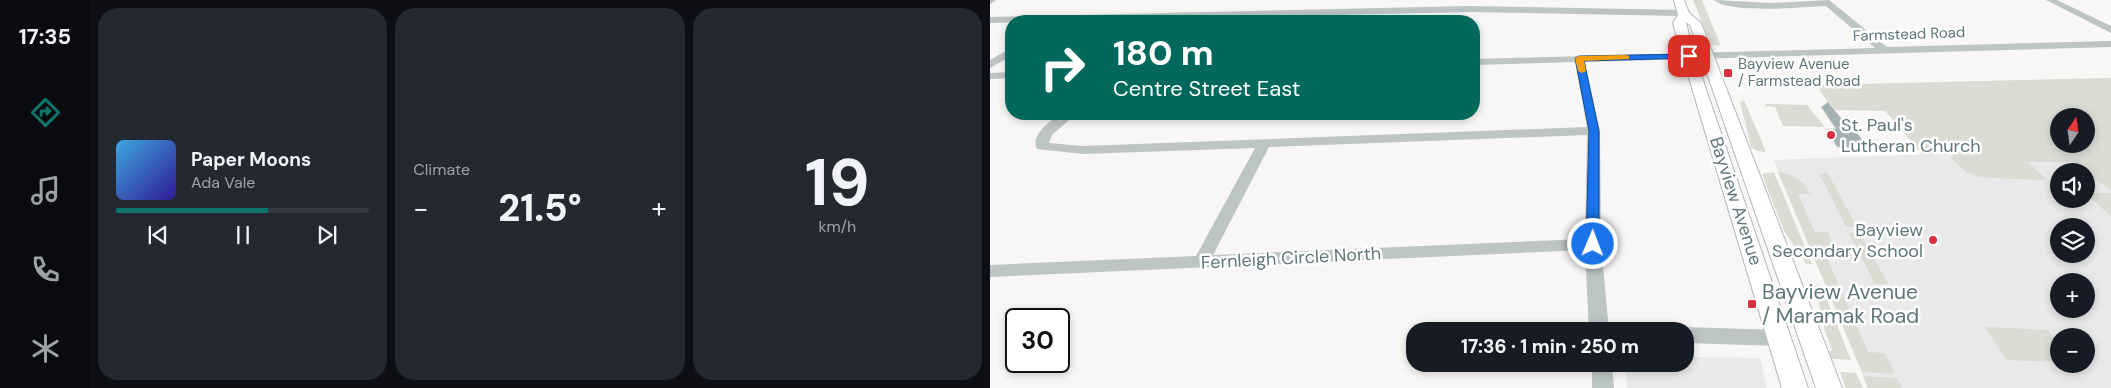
<!DOCTYPE html>
<html lang="en">
<head>
<meta charset="utf-8">
<style>
	:root { --surface:#171b24; --page:#242831; --text:#f1f3f6; --muted:#9ea1a6; --line:#363941; --accent:#0f766e }
	body { margin:0; font-family:"DM Sans",sans-serif; background:var(--page); color:var(--text); height:100vh; display:flex; flex-direction:column; font-size:19px; white-space:nowrap }
	* { box-sizing:border-box; margin:0 }
	p { font-size:16px; color:var(--muted) }
	.icon { flex:none; width:28px; height:28px; fill:none; stroke:currentColor; stroke-width:2; stroke-linecap:round; stroke-linejoin:round }
	.map { position:relative; flex:1; overflow:hidden }
	.panel { display:flex; flex-direction:column; gap:8px; padding:8px; background:#0d0f14; width:900px }
	.panel>* { flex:none }
	.banner { position:absolute; left:15px; top:15px; width:475px; height:105px; border-radius:20px; box-shadow:0 2px 8px #0003; background:#00695c; color:#fff; overflow:hidden }
	.needle { width:32px; rotate:13deg }
	.fabs { position:absolute; left:1060px; top:108px; display:grid; gap:10px }
	.fabs a { display:grid; place-items:center; width:45px; height:45px; border-radius:50%; background:var(--surface); box-shadow:0 2px 8px #0003; font-size:25px }
	.speed { position:absolute; left:15px; top:308px; display:flex; gap:10px; font-size:25px; font-weight:700; text-align:center }
	.speed>* { display:grid; place-content:center; width:65px; height:65px; border-radius:50%; background:var(--surface); box-shadow:0 2px 8px #0003; line-height:1 }
	.speed .limit { border:2px solid #111; border-radius:8px; background:#fff; color:#111 }
	.pin { position:absolute; display:grid; place-items:center; width:42px; height:42px; color:#fff; margin:-21px; border-radius:10px; box-shadow:0 2px 8px #0006 }
	.me { position:absolute; width:55px; margin:-28px; rotate:1deg; stroke-linejoin:round; filter:drop-shadow(0 0 4px #0008) }
	.turn { display:flex; align-items:center; gap:18px; height:105px; padding:0 25px; font-size:22px }
	.turn .icon { width:65px; height:65px; stroke-width:2.5 }
	.turn b { display:block; font-size:35px; line-height:42px }
	.big { font-size:38px; font-weight:800; line-height:1.1 }
	.panel .widget { flex:1; display:flex; flex-direction:column; justify-content:center; gap:8px; min-width:0; padding:0 18px; border-radius:20px; background:var(--page) }
	.panel .dial { align-items:center; gap:0 }
	.dial b { font-size:65px; line-height:1 }
	.song { display:flex; align-items:center; gap:15px }
	.cover { width:60px; height:60px; border-radius:8px; background:linear-gradient(135deg,hsl(200 70% 55%),hsl(250 70% 35%)) }
	.played { height:5px; border-radius:2px; background:linear-gradient(90deg,var(--accent) 60%,var(--line) 60%) }
	.keys { display:flex; justify-content:space-around; direction:ltr }
	.heat { display:flex; justify-content:space-between; align-items:center; font-size:28px; direction:ltr }
	.panel .tiles { flex:1; display:grid; gap:8px; grid-template-columns:repeat(3,1fr) }
	.trip { position:absolute; left:416px; top:322px; width:288px; height:50px; border-radius:20px; background:var(--surface); box-shadow:0 2px 8px #0003; font-weight:800; line-height:50px; text-align:center }
	main { display:flex; flex:1; min-height:0 }
	.menu { display:flex; flex-direction:column; width:90px; justify-content:space-around; align-items:center; background:#090b0e; color:var(--muted) }
	.menu .icon { width:35px; height:35px }
	.menu .current { color:var(--accent) }
	.menu b { font-size:22px; color:var(--text) }
	.map>svg:first-child { display:block }
	.built { fill:#e8e9e8; fill-rule:evenodd }
	.green { fill:#dadcd4; fill-rule:evenodd }
	.building { fill:#a3b1b2; stroke:#d9d9d7 }
	.lines { fill:none; stroke-linecap:round; stroke-linejoin:round }
	.major-casing { stroke:#b0b8b9; stroke-width:2 }
	.minor { fill:#bcc4c4; fill-rule:evenodd }
	.major { fill:#fff; fill-rule:evenodd }
	.route { fill:#1a73e8; stroke:#114b97 }
	.slow { fill:#f59e0b }
	.poi-dot { fill:#db313f; stroke:#fff; stroke-width:2 }
	.labels { text-anchor:middle; dominant-baseline:central; stroke-width:5; stroke-linejoin:round; paint-order:stroke }
	.far-street-label { font-size:15px; fill:#5f7678; stroke:#fff }
	.far-poi-label { font-size:15px; fill:#5f7678; stroke:#fff; text-anchor:start }
	.poi-label { font-size:18px; fill:#5f7678; stroke:#fff; text-anchor:start }
	.street-label { font-size:18px; fill:#5f7678; stroke:#fff }
	.near-poi-label { font-size:21px; fill:#5f7678; stroke:#fff; text-anchor:start }
</style>
</head>
<body>
<main>
<nav class="menu">
<b>17:35</b>
<svg class="icon current" aria-label="directions" viewBox="0 0 24 24"><path d="M12 3l9 9-9 9-9-9zM9 14v-3h6M13 9l2 2-2 2"/></svg>
<svg class="icon" aria-label="music" viewBox="0 0 24 24"><path d="M9 18V5l10-2v13"/><circle cx="6" cy="18" r="3"/><circle cx="16" cy="16" r="3"/></svg>
<svg class="icon" aria-label="phone" viewBox="0 0 24 24"><path d="M5 4h4l2 5-3 2q2 4 5 5l2-3 5 2v4C11 20 4 13 5 4z"/></svg>
<svg class="icon" aria-label="climate" viewBox="0 0 24 24"><path d="M12 3v18M4 7l16 10M4 17L20 7"/></svg>
</nav>
<section class="panel">
<div class="tiles">
<div class="widget">
<div class="song"><i class="cover"></i><div><b>Paper Moons</b><p>Ada Vale</p></div></div>
<div class="played"></div>
<div class="keys"><svg class="icon" aria-label="previous" viewBox="0 0 24 24"><path d="M18 5L8 12l10 7zM5 5v14"/></svg><svg class="icon" aria-label="pause" viewBox="0 0 24 24"><path d="M8 5v14M16 5v14"/></svg><svg class="icon" aria-label="next" viewBox="0 0 24 24"><path d="M6 5l10 7-10 7zM19 5v14"/></svg></div>
</div>
<div class="widget"><p>Climate</p>
<div class="heat"><a>−</a><b class="big">21.5°</b><a>+</a></div>
</div>
<div class="widget dial"><b>19</b><p>km/h</p></div>
</div>
</section>
<div class="map">
<svg width="1121" height="388" viewBox="0 0 1121 388">
	<rect width="100%" height="100%" fill="#f8f7f5"/>
	<g class="built">
		<path d="M1121,78v310h-243l-94,-228 246,-9 -72,-69zM1069,116h27v28h-27zM1069,171h27v28h-27zM1069,226h27v28h-27zM1069,281h27v28h-27zM1069,336h27v28h-27z"/>
		<path d="M695,357l75,1 7,30h-140l-1,-24h59z"/>
	</g>
	<g class="green">
		<path d="M703,0h9l19,46 -10,-1z"/>
		<path d="M1121,78v113l-38,-29h-45l19,18 -55,-2 -16,-2 -10,-4 -16,-15h4l-3,-3 -28,1 -38,-44 -52,-1 -17,-25zM1069,116h27v28h-27z"/>
		<path d="M754,100l21,49v3l-8,-1 -7,-5h1l-11,-44z"/>
		<path d="M776,104l41,1 18,22 -42,-1 -8,-19 -10,-1z"/>
		<path d="M784,172l38,92h-6l-22,-33 -22,-57z"/>
		<path d="M788,172c16,3 25,7 32,22h-12l17,38h13l10,22h-13l43,98 17,1 10,21 -33,-2z"/>
		<path d="M837,172l30,55h-11l-25,-50 -3,-1z"/>
		<path d="M1096,193h25v24z"/>
		<path d="M859,233h11l28,51h-13z"/>
		<path d="M825,285h6l30,75 -19,-1 -3,-8 3,-1 -7,-18z"/>
		<path d="M995,327l63,3 11,14v18l-52,-2z"/>
		<path d="M850,372l16,1 7,15h-17z"/>
		<path d="M873,376l34,2 5,10h-34z"/>
	</g>
	<path class="building" d="M838,102l18,22h4l4,4 14,20 -31,-1 -10,-18h9l-15,-22z"/>
	<g class="lines">
		<g class="major-casing">
			<path id="major" d="M684,0h10l5,13 12,10 141,365h-26l-115,-332 -11,-31 -4,-3 6,26 116,340h-26l-102,-340 -7,-25 5,-8z"/>
		</g>
		<g class="minor">
			<path d="M0,0h6l-6,4z"/>
			<path d="M724,0l57,3 58,-3 58,47 224,-6v6l-526,15 15,69 1,113 8,87h-20l-4,-81 -595,27v-12l206,-9 59,-108 -172,6 -46,-5c-7,-13 13,-29 23,-34 5,-2 11,-1 16,-1l-24,21 -3,8 34,3 504,-19 -12,-65 -101,3v-6l401,-11 -49,-42c-24,1 -96,8 -112,-6zM597,135l-2,104 -372,16 56,-108z"/>
			<path d="M1056,0h11l54,26v7z"/>
			<path d="M478,6l215,4 5,3 -5,3 -215,-4 -478,11v-6z"/>
			<path d="M21,48v8l-21,12v-8z"/>
			<path d="M21,72v6l-21,1v-6z"/>
			<path d="M695,327l95,3 7,3 3,5 -3,5 -7,3 -95,-3v-12h-8z"/>
			<path d="M602,364h20l2,24h-22z"/>
		</g>
		<use href="#major" class="major"/>
	</g>
	<path class="route" d="M699,54l3,1v3l-108,3 15,70v113l-2,3h-9l-2,-3 3,-113 -14,-73 4,-2z"/>
	<path class="slow" d="M636,55l3,1v3l-45,2 2,10 -4,2 -4,-2 -3,-13 4,-2z"/>
	<g class="poi-dot">
		<rect x="733" y="68" width="10" height="10" rx="2.5"/>
		<circle cx="841" cy="135" r="5"/>
		<circle cx="943" cy="240" r="5"/>
		<rect x="757" y="299" width="10" height="10" rx="2.5"/>
	</g>
	<g class="labels">
		<g class="far-street-label">
			<text transform="translate(919 34) rotate(-2)">Farmstead Road</text>
		</g>
		<g class="far-poi-label">
			<text x="748" y="64">Bayview Avenue<tspan x="748" dy="17">/ Farmstead Road</tspan></text>
		</g>
		<g class="poi-label">
			<text x="851" y="125">St. Paul's<tspan x="851" dy="21">Lutheran Church</tspan></text>
			<text x="933" y="230" text-anchor="end">Bayview<tspan x="933" dy="21">Secondary School</tspan></text>
		</g>
		<g class="street-label">
			<text transform="translate(746 201) rotate(72)">Bayview Avenue</text>
			<text transform="translate(301 258) rotate(-3)">Fernleigh Circle North</text>
		</g>
		<g class="near-poi-label">
			<text x="772" y="292">Bayview Avenue<tspan x="772" dy="24">/ Maramak Road</tspan></text>
		</g>
	</g>
</svg>
<div class="fabs">
<a><svg class="needle" viewBox="-14 -14 28 28"><path d="M0-13l5 13h-10z" fill="#e53935"/><path d="M0 13l5-13h-10z" fill="#9ea1a6"/></svg></a>
<a><svg class="icon" aria-label="sound" viewBox="0 0 24 24"><path d="M4 9h4l5-4v14l-5-4H4zM17 9q2 3 0 6"/></svg></a>
<a><svg class="icon" aria-label="layers" viewBox="0 0 24 24"><path d="M12 4l9 5-9 5-9-5zM3 14l9 5 9-5"/></svg></a>
<a>+</a>
<a>−</a>
</div>
<div class="speed"><div class="limit">30</div></div>
<div class="pin" style="left:699px;top:56px;background:#d93025"><svg class="icon" aria-label="arrive" viewBox="0 0 24 24"><path d="M6 21V4h12l-3 4 3 4H6"/></svg></div>
<svg class="me" style="left:603px;top:244px" viewBox="-20 -20 40 40"><circle r="17" fill="#1a73e8" stroke="#fff" stroke-width="3"/><path d="M0-11L8 9 0 5-8 9z" fill="#fff"/></svg>
<div class="trip">17:36 · 1 min · 250 m</div>
<div class="banner">
<div class="turn"><svg class="icon" aria-label="right" viewBox="0 0 24 24"><path d="M7 20v-9h11M14 6l5 5-5 5"/></svg><div><b>180 m</b>Centre Street East</div></div>
</div>
</div>
</main>
</body>
</html>
